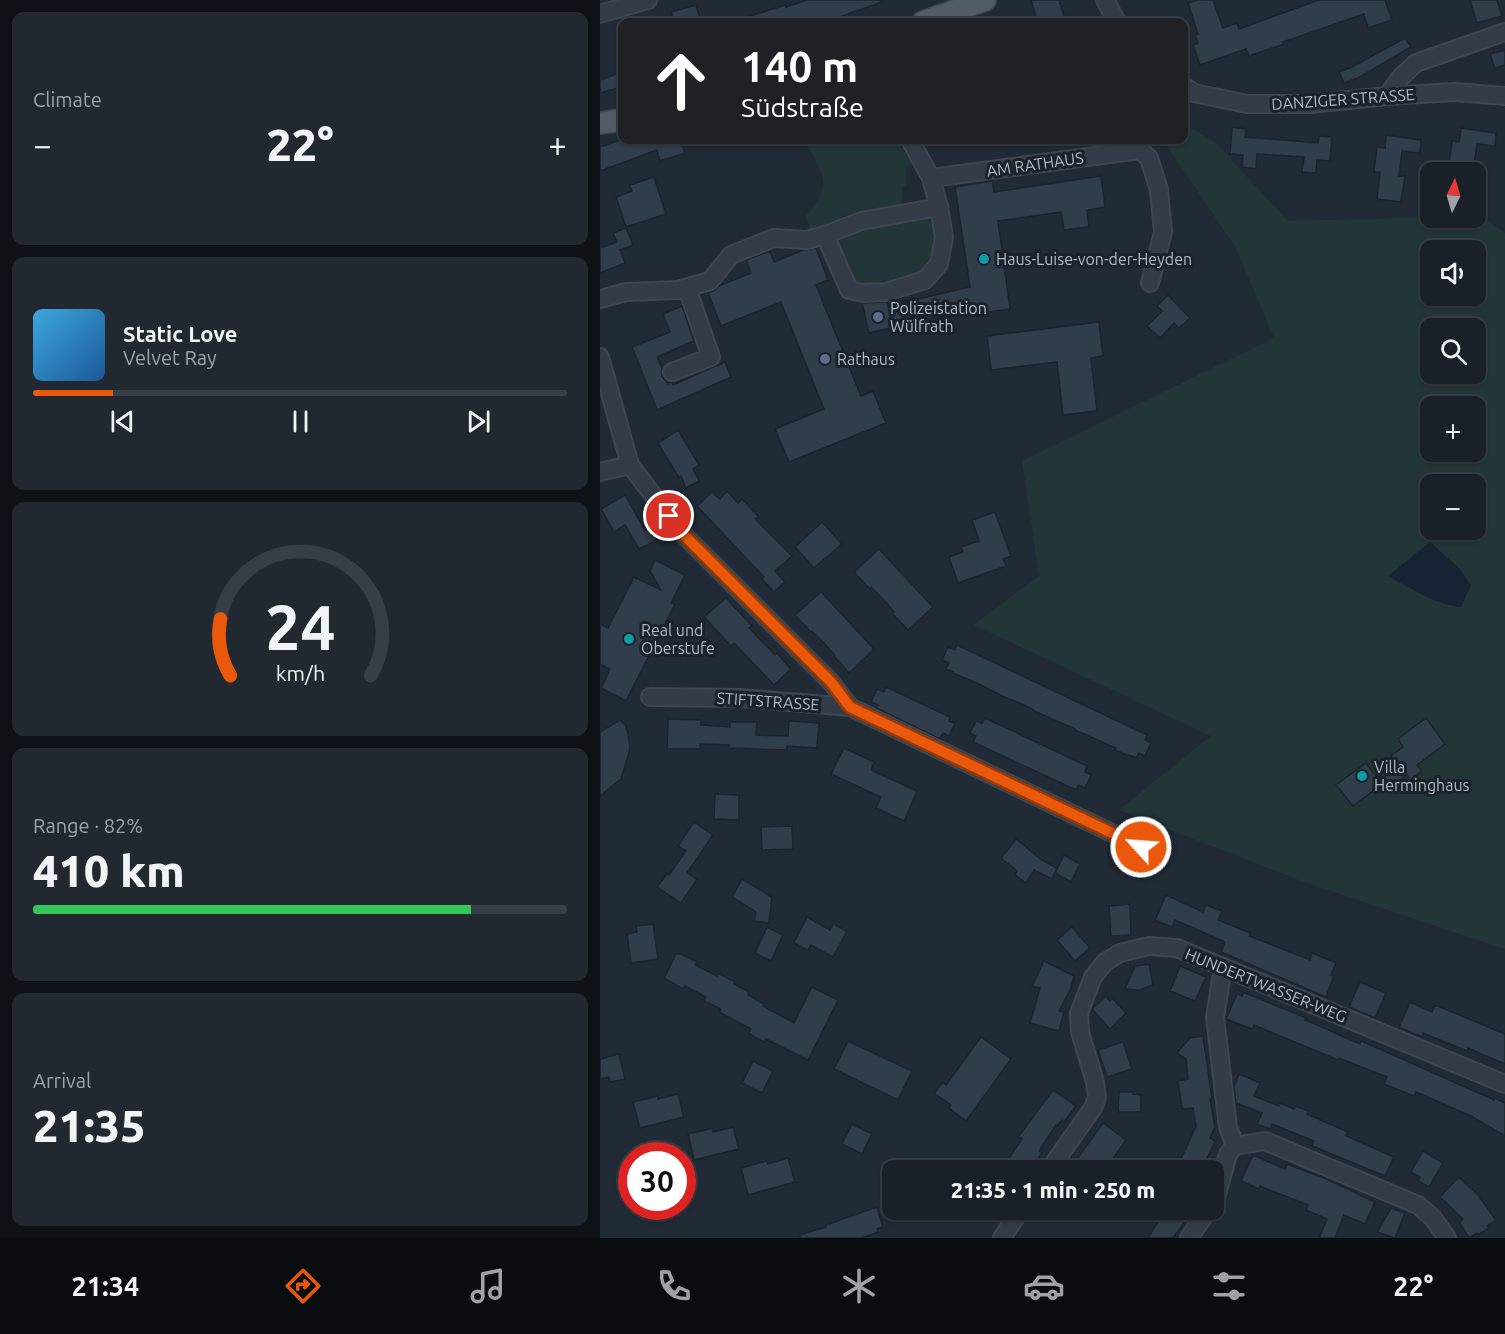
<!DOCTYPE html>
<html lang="en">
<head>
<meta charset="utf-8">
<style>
	:root { --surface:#192028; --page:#222830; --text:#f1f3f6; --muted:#9fa3a8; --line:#373e45; --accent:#ea580c }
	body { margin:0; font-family:Ubuntu,sans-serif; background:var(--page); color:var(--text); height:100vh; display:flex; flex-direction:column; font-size:22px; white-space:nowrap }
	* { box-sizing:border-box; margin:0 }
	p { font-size:20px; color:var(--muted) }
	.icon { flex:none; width:33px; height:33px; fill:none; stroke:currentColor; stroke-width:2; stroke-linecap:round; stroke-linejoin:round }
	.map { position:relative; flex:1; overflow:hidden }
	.side { display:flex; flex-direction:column; gap:12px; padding:12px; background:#0e1216; width:600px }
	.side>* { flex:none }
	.banner { position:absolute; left:18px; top:18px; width:570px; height:126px; border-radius:12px; box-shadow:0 2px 4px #0004,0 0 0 2px var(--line); background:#202124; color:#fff; overflow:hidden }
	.needle { width:39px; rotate:5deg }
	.controls { position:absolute; left:820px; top:162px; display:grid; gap:12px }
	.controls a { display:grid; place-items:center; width:66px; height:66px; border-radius:12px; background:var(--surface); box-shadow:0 2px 4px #0004,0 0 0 2px var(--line); font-size:30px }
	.speed { position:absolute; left:18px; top:1142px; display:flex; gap:12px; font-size:30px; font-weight:700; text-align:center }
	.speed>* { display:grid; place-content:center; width:78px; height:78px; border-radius:50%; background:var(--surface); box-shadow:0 2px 4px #0004,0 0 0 2px var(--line); line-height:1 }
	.speed .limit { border:9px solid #d22; background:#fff; color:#111 }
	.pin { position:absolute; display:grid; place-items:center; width:51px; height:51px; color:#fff; margin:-26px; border:3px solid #fff; border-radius:50%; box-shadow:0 2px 6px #0007 }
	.me { position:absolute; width:66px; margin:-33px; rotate:296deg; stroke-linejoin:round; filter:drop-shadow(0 0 4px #0008) }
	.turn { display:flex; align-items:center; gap:21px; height:126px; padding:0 24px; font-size:27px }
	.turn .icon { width:78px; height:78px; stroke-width:2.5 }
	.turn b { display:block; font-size:42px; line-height:51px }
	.big { font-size:45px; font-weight:800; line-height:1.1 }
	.side .tile { flex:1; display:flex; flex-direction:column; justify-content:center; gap:9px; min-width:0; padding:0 21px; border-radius:12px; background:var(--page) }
	.side .dial { align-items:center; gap:0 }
	.dial svg { height:156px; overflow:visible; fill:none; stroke:var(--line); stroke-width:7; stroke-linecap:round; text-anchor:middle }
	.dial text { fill:var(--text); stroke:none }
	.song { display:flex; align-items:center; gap:18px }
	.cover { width:72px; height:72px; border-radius:9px; background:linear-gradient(135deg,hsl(200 70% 55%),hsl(210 70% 35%)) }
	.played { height:6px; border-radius:3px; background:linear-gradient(90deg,var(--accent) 15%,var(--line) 15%) }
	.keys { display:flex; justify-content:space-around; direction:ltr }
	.heat { display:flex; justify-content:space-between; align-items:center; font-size:33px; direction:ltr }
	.charge { height:9px; border-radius:4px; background:linear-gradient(90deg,#34c759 82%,var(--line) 0) }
	.trip { position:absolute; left:282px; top:1160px; width:342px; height:60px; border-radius:12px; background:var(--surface); box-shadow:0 2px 4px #0004,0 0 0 2px var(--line); font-weight:800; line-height:60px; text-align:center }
	.dock { display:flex; height:96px; justify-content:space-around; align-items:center; background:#0a0d10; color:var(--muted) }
	.dock .icon { width:42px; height:42px }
	.dock .active { color:var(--accent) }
	.dock b { font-size:27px; color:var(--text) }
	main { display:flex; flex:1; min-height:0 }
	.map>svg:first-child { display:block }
	.green { fill:#233637; fill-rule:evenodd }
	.water { fill:#152333 }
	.building { fill:#303d4a; stroke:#1c242d; stroke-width:1.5 }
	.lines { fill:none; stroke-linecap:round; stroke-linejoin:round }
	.minor-casing { stroke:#3e4650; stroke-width:20 }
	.major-casing { stroke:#3e4650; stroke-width:24 }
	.minor { stroke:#343d47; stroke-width:16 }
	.major { stroke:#525c67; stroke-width:21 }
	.route-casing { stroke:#983908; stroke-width:15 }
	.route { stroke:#ea580c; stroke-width:10 }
	.culture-dot { fill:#0f9aa8; stroke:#1a222b; stroke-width:2 }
	.service-dot { fill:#5c6f8a; stroke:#1a222b; stroke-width:2 }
	.labels { text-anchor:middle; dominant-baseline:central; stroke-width:6; stroke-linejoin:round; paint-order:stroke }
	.street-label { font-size:16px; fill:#afb8c3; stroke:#1a222b }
	.poi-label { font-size:16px; fill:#afb8c3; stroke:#1a222b; text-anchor:start }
</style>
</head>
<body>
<main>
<section class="side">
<div class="tile"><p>Climate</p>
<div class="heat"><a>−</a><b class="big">22°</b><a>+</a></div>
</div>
<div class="tile">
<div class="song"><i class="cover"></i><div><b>Static Love</b><p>Velvet Ray</p></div></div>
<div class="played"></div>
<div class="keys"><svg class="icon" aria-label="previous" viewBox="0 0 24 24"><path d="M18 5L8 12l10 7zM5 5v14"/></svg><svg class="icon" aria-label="pause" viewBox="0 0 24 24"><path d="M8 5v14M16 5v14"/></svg><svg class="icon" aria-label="next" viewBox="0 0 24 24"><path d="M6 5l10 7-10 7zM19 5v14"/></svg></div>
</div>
<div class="tile dial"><svg viewBox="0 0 100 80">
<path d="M14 69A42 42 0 1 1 86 69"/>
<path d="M14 69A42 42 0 0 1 9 40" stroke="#ea580c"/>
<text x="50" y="56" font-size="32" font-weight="700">24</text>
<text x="50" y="72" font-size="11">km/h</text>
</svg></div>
<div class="tile"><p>Range · 82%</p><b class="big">410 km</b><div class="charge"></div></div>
<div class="tile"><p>Arrival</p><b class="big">21:35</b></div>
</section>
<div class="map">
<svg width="905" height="1238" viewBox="0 0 905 1238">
	<rect width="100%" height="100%" fill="#212b36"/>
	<g class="green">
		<path d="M584,124l32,19 72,78 193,-5 24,17v716l-206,-69 -180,-70 92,-74 -237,-111 65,-49 -17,-115 252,-123 -38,-90 -73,-108h21zM831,250h45v46h-45zM831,328h45v46h-45zM831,406h45v46h-45zM831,484h45v46h-45z"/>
		<path d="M203,140h93l17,25 -7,2v19l-4,1v18l-20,6 -31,2 -40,17 -5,-14c7,-9 15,-18 17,-29 2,-14 -12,-36 -20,-47z"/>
		<path d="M336,218l3,12 -4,30 -12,12 -17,6 -41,7 -14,-4 -13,-40 5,-9z"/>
	</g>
	<path class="water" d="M830,542l30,27 11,16 -10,22c-26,-2 -50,-19 -73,-31z"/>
	<g class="building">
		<path d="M207,0h74l1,2 -57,20h-86l-1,-2 47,-15 1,2z"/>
		<path d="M431,0h28l7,22h-28z"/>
		<path d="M598,0h15l10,28 14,-5 2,6 80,-29h66l7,20 -24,8 -4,-14 -81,28 1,2 -35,12 -3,-7 -46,16 -7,-20 5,-2 -3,-8 3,-1 -10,-31z"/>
		<path d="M870,0h27l5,16 -25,7z"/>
		<path d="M96,5l5,17h-27l-3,-10z"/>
		<path d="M805,38l6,9 -53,31 -14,5 -5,-11 13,-5z"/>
		<path d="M905,50v15l-10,3 -5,-14z"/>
		<path d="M22,72v15l-22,6v-13z"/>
		<path d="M632,127l14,2 -1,8 73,6 1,-7 13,1 -2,24 -13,-1 -1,13 -14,-1 2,-15 -47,-3 -1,15 -14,-2 1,-12 -13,-1z"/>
		<path d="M861,128l35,5 -1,13 -18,-2 -4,28h-18l1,-6 -7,-1 3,-24 7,1z"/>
		<path d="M786,135l35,5 -1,13 -18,-2 -3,25h6l-4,26 -24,-3 3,-27h-6l3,-25 8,1z"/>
		<path d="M20,140h61l4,13 -25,8 -3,-11 -57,21v-24z"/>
		<path d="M501,176l4,31 -18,3 2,17 -25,3 -3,-18 -63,9 12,88 -37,5v-6l-104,25 -7,-30 25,-1 1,4 82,-19 -15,-100 37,-6 2,11z"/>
		<path d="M54,177l12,37 -40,13 -10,-30 16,-6 -2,-6z"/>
		<path d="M26,228l7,17 -13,5 5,13 -25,10v-25l17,-6 -4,-9z"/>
		<path d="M216,248l12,32 -12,5 45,111 12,-5 13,32 -97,39 -14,-33 49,-20 -43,-107 -60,24 -13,-33 5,-2 6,-5 32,-13 -5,-13 24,-9 4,11 29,-12z"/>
		<path d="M568,295l22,23 -11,10 -5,-5 -14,15 -13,-12 15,-15 -5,-5z"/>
		<path d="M82,306l12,35 -37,16 5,12v7l6,8 4,-2 1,3 52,-23 6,15 -74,33 -25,-63 38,-15 -7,-18z"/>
		<path d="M499,322l4,34 -12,2 6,53 -34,4 -6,-53 -66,8 -4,-34z"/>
		<path d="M78,430l21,35 -6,4 6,12 -13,7 -5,-12 -2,2 -21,-35z"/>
		<path d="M127,491l11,12 4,-4 17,18 -4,2 37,37 -17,15 10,11 -11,10 -12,-13 2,-2 -67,-71 15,-14 8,7z"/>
		<path d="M25,495l20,35 6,-2 6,12 -18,9 -14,-24 -11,7 -13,-23z"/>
		<path d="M395,512l16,44 -8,3 3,7 -48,17 -9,-26 14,-5 -2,-5 18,-6 -7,-21z"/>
		<path d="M222,522l20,22 -28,24 -19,-21z"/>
		<path d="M279,549l54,58 -25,23 -16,-17 2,-1 -11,-13 -12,-12 -1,2 -16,-17z"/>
		<path d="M55,560l30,15 -14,28 4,1 -49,97 -25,-13 9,-19 -10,-5v-40l8,4 26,-51 27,13 -11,-19z"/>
		<path d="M221,592l53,57 -25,24 -15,-17 1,-1 -11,-12 -12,-12 -1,1 -16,-17z"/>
		<path d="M126,598l26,28 -3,2 26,27 2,-2 14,16 -17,16 -40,-42 -3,3 -27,-29z"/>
		<path d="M357,645l190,90 -2,5 6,3 -6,13 -6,-3 -3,5 -7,-3v1l-14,-6 1,-2 -41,-18v-1l-41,-18v-1l-12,-6 -22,-9 -19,-10 -28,-12v-1l-7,-3 3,-6 -7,-3 6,-13 7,3z"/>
		<path d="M286,687l64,30 -1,4 6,2 -6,13 -6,-3 -3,6 -64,-31 2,-3 -7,-3 6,-13 7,3z"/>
		<path d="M385,718l102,48 -2,6 6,3 -6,13 -6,-3 -3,5 -103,-48 3,-6 -6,-3 6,-12 6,2z"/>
		<path d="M826,718l19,26 -28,21 5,6 -12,9 -3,-5 -21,16 -5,-6 -28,21 -17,-21 30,-22 11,15 19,-15 -5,-7 12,-9 -5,-8z"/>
		<path d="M68,719l33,1v5l29,2v-5h27l-1,13 32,1 1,-15 30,2 -2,25 -30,-2v4l-58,-2v-3l-29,-1 1,5h-34z"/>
		<path d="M20,720l5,5 3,8 2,15 -2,8 -7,23 -21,17v-64z"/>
		<path d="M244,748l30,14 -3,8 46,21 -13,30 -28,-13 5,-11 -50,-23z"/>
		<path d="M115,794l24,1v25l-25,-1z"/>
		<path d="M94,822l19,13 -26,38 10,6 -16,24 -24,-16 10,-13 2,1 17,-24 -8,-5z"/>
		<path d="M192,826l1,23 -31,1 -1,-23z"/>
		<path d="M416,839l26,21 15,8 -5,11 -18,-9 -8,13 -11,-8 2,-4 -16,-13z"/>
		<path d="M464,855l16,9 -9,18 -16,-9z"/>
		<path d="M142,879l30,18 -3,26 -15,-2 2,-9 -24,-15z"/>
		<path d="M566,895l37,17 3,-7 16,6 -4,9 32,13 -1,3 61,24 2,-7 24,10 -5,12 3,1 -8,21 -105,-45 4,-10 -50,-22 -3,7 -17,-7z"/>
		<path d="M530,904l1,31 -20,1 -2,-30z"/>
		<path d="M207,917l23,13 3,-6 14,7 -14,26 -22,-12 -3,5 -14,-7z"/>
		<path d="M53,924l5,35 -27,4 -4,-29 10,-2 -1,-6z"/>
		<path d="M167,927l16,8 -12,26 -16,-8z"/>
		<path d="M472,927l18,21 -15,13 -18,-21z"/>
		<path d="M76,954h5l16,8 -2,3 22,11 1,-3 17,9 -1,2 15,8 -1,3 16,9 -1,2 31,17 18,-36 26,13 -30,60 -42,-21 -2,3 -16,-9 3,-4 -32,-17 2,-3 -17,-8 2,-4 -21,-11 -2,3 -19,-11z"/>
		<path d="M444,961l30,15 -3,12 -12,23 5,1 -5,19 -29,-8 10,-35 -8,-2z"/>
		<path d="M549,964l4,21 -13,5 -15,-1 10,-23z"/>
		<path d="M580,966l26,11 -11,24 -25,-10z"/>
		<path d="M760,982l26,11 -11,25 -26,-11z"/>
		<path d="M643,992l63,26 -1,2 55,24 1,-3 21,9 112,50 1,-2 10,5v33l-34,-20 -23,-10 -32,-14 -2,4 -30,-12 3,-7 -48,-19 -1,2 -84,-35 -2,4 -26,-10 11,-25 5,2z"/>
		<path d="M506,996l4,5 2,-3 14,15 -16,16 -18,-20z"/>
		<path d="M810,1002l22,10 3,-7 70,29v30l-37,-16 -1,3 -44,-18 -1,4 -23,-10z"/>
		<path d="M603,1036l9,63h-2l5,28 -5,11 5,3 -10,22 -3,-2 -4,9h-22l20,-44 -3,-18 -11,1 -4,-28 10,-2 -2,-20 -9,-6 13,-15z"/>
		<path d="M381,1037l30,22 -45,62 -17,-13 2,-3 -17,-12 9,-11 3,3z"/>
		<path d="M248,1041l64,30 -14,29 -64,-31z"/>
		<path d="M523,1042l9,27 -25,8 -9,-27z"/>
		<path d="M19,1054l6,25 -15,3 -1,-5 -9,2v-20z"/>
		<path d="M153,1061l20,10 -11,22 -20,-10z"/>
		<path d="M639,1074l21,9 -6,13 25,10 1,-3 14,6 2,-3 12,5 -1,3 41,18 -2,4 48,21 -9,19 -73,-30 2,-5 -42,-17 -2,5 -13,-5 5,-11 -26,-10 -2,-17z"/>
		<path d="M453,1090l23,16 -12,16 -2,-2 -5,6 -1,-1 -17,26 3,2 -12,17h-29l21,-31 -4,-2z"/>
		<path d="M519,1092h14v2l8,1v17h-23z"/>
		<path d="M78,1094l6,23 -44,11 -7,-26 25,-6v3z"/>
		<path d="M503,1123l23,17 -21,30h-36z"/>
		<path d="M252,1124l20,10 -10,20 -20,-10z"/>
		<path d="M133,1127l6,22 -45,11 -6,-26 25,-6v4z"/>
		<path d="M823,1151l20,12 -14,24 -11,-6 2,-4 -9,-5z"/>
		<path d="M653,1155l32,14 2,-5 33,13v-1l55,26 -10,22 -21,-9 -9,23h-16l8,-19 -21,-9 2,-5 -48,-19 -1,3 -18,-8z"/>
		<path d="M188,1158l7,24 -47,13 -7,-27 26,-7 1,3z"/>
		<path d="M859,1177l20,19 17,24 -9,6 2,2 -11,7 -1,-2 -8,5 -10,-16 4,-3 -23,-22z"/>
		<path d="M277,1207l6,20 -6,2 1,3 -17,6h-61v-3l26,-8v-2z"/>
		<path d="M791,1208l14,5 -10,25 -18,-6z"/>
		<path d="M563,1209h19l8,6 -17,23h-25l12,-19 -3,-2z"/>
	</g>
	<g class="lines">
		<g class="minor-casing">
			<g id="minor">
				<path d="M505,0l12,22"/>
				<path d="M0,14l48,-14"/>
				<path d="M584,86l10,7 53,11h63l77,-8 68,-4 50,4"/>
				<path d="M787,96l14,-19 15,-14 89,-31"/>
				<path d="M540,150l9,8 10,32 4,42 -13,51"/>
				<path d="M331,178l209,-28 -6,-10"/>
				<path d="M225,235l24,55 14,3 23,-1 39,-12 14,-16 5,-27 -5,-30"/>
				<path d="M0,299l26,-7 52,-2 32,-9 21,-26 43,-17 33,2 18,-5 36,-14 78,-14 -8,-29 -21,-38"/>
				<path d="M0,357l30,108 52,68 149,149 19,25"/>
				<path d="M72,372l39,-15 -24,-69"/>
				<path d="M0,472l30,-7"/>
				<path d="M50,697l90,1 110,9 291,140"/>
				<path d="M623,967l-8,50 13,110 7,19"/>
				<path d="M449,1170l44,-62 4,-11 -2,-15 -15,-50 -1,-19 14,-36 12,-15 15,-9 29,-7 28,2 328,136"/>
				<path d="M614,1202l2,-4 12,-44 7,-8 30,-5 153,64 15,13 14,20"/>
				<path d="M402,1238l19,-29"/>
				<path d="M589,1238l20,-29"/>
			</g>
		</g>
		<g class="major-casing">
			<g id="major">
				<path d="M323,22l62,-22"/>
				<path d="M0,123l22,-3"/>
			</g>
		</g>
		<use href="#minor" class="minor"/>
		<use href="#major" class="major"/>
	</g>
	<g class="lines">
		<g class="route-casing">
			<path id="route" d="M69,516l13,17 149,149 19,25 291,140"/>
		</g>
		<use href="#route" class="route"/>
	</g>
	<g class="culture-dot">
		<circle cx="384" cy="259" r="6"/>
		<circle cx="29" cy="639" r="6"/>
		<circle cx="762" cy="776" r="6"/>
	</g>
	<g class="service-dot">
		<circle cx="278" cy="317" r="6"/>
		<circle cx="225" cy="359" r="6"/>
	</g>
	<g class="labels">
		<g class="street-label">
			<text transform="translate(743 99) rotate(-4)">DANZIGER STRASSE</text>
			<text transform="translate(435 164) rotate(-8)">AM RATHAUS</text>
			<text transform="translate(168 701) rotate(4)">STIFTSTRASSE</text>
			<text transform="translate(666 985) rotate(22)">HUNDERTWASSER-WEG</text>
		</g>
		<g class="poi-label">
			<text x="396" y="259">Haus-Luise-von-der-Heyden</text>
			<text x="290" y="308">Polizeistation<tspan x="290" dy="18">Wülfrath</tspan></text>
			<text x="237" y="359">Rathaus</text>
			<text x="41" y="630">Real und<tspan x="41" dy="18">Oberstufe</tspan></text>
			<text x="774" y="767">Villa<tspan x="774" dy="18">Herminghaus</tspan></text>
		</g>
	</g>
</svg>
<div class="controls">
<a><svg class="needle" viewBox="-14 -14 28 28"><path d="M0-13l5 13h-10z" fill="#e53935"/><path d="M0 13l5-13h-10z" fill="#9fa3a8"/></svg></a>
<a><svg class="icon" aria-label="sound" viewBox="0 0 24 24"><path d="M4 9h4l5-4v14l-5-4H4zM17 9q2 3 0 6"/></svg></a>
<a><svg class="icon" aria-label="search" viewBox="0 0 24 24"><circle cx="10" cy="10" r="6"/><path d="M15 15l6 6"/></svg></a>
<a>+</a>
<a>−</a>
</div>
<div class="speed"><div class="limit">30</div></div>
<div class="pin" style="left:69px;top:516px;background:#d93025"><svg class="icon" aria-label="arrive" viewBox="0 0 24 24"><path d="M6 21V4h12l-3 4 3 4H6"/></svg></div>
<svg class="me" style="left:541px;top:847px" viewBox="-20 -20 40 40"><circle r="17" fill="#ea580c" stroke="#fff" stroke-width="3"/><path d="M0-11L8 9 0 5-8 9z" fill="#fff"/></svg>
<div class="trip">21:35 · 1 min · 250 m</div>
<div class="banner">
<div class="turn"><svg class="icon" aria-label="ahead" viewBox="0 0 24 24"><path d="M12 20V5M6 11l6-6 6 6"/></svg><div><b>140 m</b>Südstraße</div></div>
</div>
</div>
</main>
<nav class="dock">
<b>21:34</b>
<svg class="icon active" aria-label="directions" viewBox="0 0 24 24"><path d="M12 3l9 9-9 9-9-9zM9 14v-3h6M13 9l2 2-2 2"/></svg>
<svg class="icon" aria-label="music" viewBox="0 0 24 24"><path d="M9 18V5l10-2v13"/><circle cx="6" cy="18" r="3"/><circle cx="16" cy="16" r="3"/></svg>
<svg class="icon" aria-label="phone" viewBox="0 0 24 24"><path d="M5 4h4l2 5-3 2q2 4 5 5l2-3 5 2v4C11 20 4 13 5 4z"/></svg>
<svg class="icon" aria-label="climate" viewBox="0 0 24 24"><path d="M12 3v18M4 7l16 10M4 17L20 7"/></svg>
<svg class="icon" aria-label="car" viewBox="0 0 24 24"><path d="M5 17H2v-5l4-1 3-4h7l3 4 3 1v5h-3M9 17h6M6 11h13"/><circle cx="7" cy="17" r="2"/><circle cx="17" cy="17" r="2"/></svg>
<svg class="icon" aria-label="filters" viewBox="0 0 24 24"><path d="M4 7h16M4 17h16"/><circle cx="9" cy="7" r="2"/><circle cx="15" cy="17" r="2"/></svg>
<b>22°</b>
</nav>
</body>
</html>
